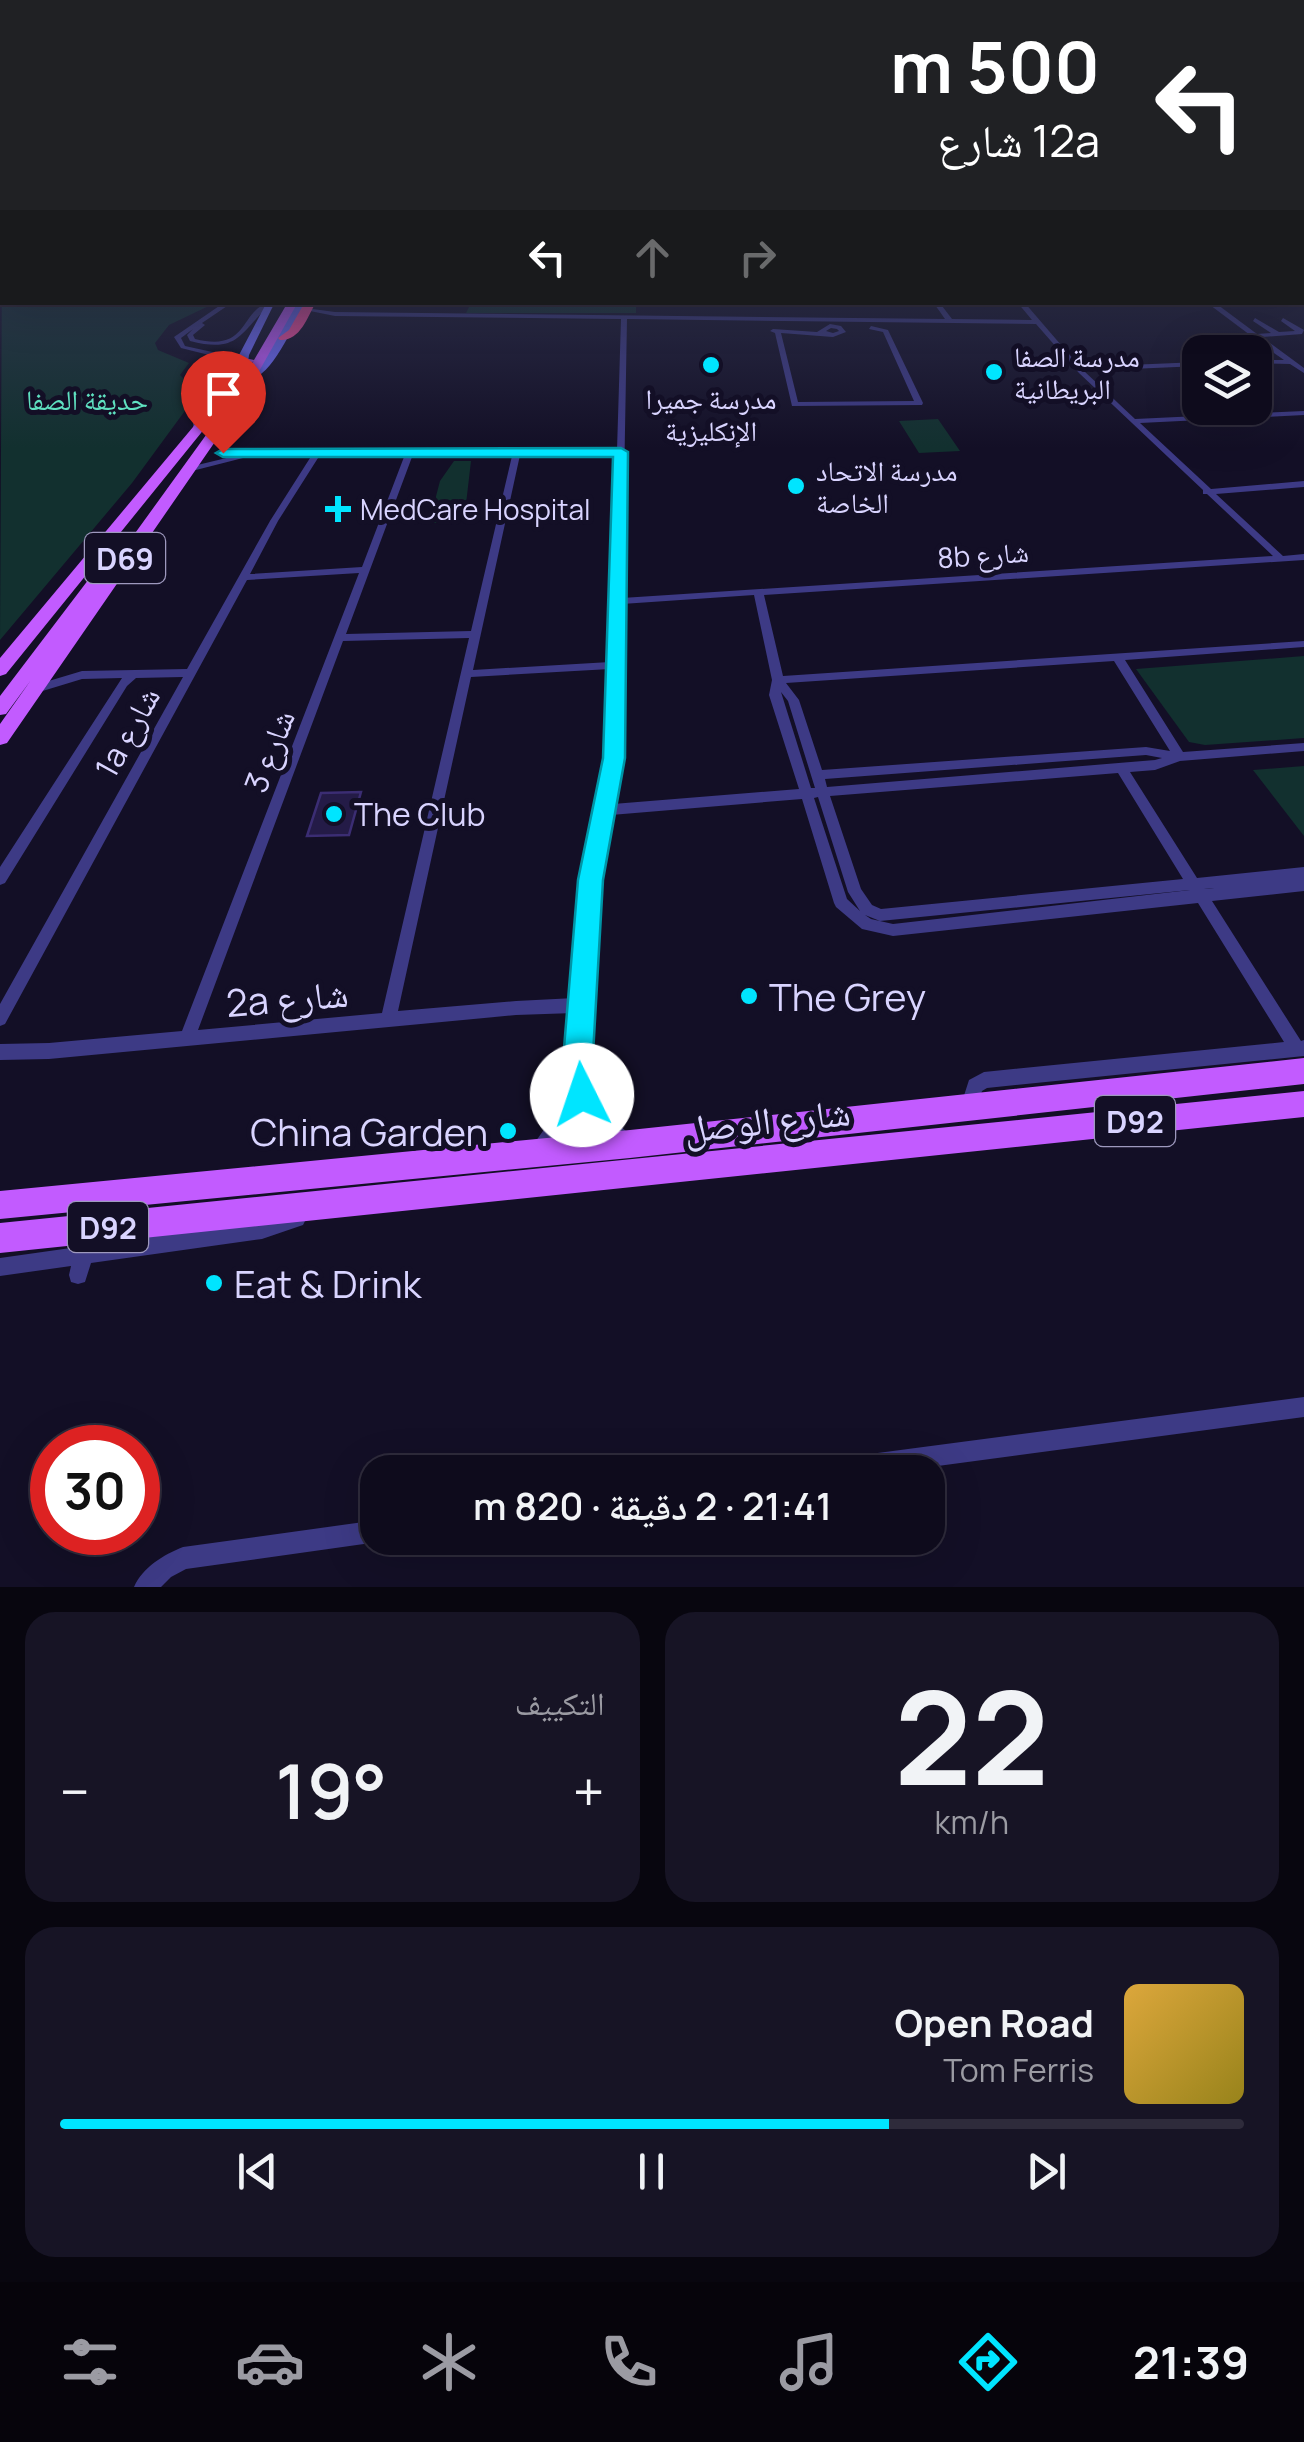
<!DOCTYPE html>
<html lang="ar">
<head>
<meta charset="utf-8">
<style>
	:root { --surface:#0e0b1c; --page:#171425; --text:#f1f3f6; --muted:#9b9ba3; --line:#2e2b3b; --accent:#00e5ff }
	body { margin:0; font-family:Manrope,"Noto Naskh Arabic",sans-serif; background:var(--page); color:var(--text); direction:rtl; height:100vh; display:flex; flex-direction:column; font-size:38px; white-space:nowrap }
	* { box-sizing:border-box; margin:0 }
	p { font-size:32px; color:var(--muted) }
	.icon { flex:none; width:55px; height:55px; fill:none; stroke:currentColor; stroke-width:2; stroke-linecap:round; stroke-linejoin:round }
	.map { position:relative; height:1587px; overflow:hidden; direction:ltr }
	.details { display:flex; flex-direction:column; gap:25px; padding:25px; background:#08060f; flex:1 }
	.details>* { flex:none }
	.guide { position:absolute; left:0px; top:0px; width:1305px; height:305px; box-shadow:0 10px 40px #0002,0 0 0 2px var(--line); direction:rtl; background:#202124; color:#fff; overflow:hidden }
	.fabs { position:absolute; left:1182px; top:335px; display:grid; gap:20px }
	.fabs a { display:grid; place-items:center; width:90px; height:90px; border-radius:20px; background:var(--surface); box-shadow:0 10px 40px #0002,0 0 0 2px var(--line); font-size:50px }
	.speed { position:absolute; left:30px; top:1425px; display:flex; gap:20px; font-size:50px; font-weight:700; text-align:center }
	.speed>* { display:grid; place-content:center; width:130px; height:130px; border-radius:50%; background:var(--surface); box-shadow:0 10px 40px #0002,0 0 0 2px var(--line); line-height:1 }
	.speed .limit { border:15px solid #d22; background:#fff; color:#111 }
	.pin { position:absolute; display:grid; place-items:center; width:85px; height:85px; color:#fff; margin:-102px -42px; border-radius:50% 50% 50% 0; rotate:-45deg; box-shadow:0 0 10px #0007 }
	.pin .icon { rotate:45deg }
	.me { position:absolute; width:110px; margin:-55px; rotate:356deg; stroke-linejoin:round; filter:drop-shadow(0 0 8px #0008) }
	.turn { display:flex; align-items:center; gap:35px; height:210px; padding:0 40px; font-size:45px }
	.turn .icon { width:130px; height:130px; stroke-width:2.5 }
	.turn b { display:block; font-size:70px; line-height:85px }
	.lanes { display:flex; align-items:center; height:95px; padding:0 40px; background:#0003; justify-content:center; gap:50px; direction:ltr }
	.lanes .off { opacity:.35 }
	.big { font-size:75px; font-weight:600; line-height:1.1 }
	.details .widget { flex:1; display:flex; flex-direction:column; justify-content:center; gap:15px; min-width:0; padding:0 35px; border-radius:30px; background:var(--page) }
	.details .dial { align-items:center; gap:0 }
	.dial b { font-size:130px; line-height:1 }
	.song { display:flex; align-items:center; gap:30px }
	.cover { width:120px; height:120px; border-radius:15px; background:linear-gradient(135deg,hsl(40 70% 55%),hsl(50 70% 35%)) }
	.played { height:10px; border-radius:5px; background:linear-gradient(90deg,var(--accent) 70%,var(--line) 70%) }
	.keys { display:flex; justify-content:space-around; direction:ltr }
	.heat { display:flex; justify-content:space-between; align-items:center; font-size:55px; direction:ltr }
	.details .tiles { flex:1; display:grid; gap:25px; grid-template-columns:1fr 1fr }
	.widget:last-child { grid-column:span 2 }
	.trip { position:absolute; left:360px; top:1455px; width:585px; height:100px; border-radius:30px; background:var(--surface); box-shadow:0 10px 40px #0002,0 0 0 2px var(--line); font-weight:600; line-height:100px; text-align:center; direction:rtl }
	.dock { display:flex; height:160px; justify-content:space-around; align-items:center; background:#06040b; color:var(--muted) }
	.dock .icon { width:70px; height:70px }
	.dock .active { color:var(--accent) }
	.dock b { font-size:45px; color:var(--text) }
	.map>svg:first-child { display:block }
	.green { fill:#12302f }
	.building { fill:#241b47; stroke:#3b2d73; stroke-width:2.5 }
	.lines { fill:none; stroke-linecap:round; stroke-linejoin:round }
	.minor { fill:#3d3a85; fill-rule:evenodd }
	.secondary { fill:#6f6bff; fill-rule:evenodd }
	.primary { fill:#c25bff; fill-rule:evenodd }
	.motorway { fill:#ff4fa3; fill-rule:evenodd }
	.route { fill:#00e5ff; stroke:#0095a6; stroke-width:2.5 }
	.poi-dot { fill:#00e5ff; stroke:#130f26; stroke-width:4 }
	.labels { text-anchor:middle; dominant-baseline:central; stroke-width:10; stroke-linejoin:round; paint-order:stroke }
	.far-poi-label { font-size:28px; fill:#d9d4ff; stroke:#130f26; text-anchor:start }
	.far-park-label { font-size:28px; fill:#5fe0c0; stroke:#130f26 }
	.far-street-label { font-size:28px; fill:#d9d4ff; stroke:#130f26 }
	.shield { fill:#130f26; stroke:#9e99be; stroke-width:2.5 }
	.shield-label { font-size:30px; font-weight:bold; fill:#d9d4ff }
	.street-label { font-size:32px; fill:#d9d4ff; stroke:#130f26 }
	.poi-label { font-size:32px; fill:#d9d4ff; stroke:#130f26; text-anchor:start }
	.near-poi-label { font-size:38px; fill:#d9d4ff; stroke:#130f26; text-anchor:start }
	.near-street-label { font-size:38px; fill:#d9d4ff; stroke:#130f26 }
</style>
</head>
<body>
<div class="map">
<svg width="1304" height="1587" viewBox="0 0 1304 1587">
	<rect width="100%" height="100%" fill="#130f26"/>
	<g class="green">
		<path d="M2,259v43l213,1 -46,22 -14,18 3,7 31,13 -9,12 18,18 -66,90 -132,157z"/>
		<path d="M471,303l165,-1v11h-170z"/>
		<path d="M938,419l22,32 -41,2 -20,-32z"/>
		<path d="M454,461h17l-5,43 -6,1 -6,18h-25l11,-42z"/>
		<path d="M1304,656v82l-99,7 -16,-3 -53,-73z"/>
		<path d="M1304,766v70l-51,-66z"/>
	</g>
	<path class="building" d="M361,792l-12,43 -42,1 14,-43z"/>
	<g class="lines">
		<g class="minor">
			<rect x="1302" y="225" width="2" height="4"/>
			<path d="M2,229v4l-2,1v-4z"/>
			<path d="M1302,282l2,1v4l-2,-1z"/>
			<path d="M225,302h8l-31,21 3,2 -12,10 2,4c57,14 43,-32 78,-37 -34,30 -32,52 -83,39l-3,-6 6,-6 -12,9 4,8 32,7 12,11 -28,51v15l-4,2 -4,-2v-15l29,-51 -9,-8 -32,-8 -7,-11z"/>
			<path d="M933,302h6l13,17 80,1 -15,-18h7l56,65 120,-5v4l-116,5 51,48 169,-8v4l-164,8 71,66 93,-8v6l-88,7 67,62 21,-2v6l-540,35 19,81 521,-35v6l-179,13 58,92 121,-9v8l-124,10 -25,9 -25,2 67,106 107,-11v12l-100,10 100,-10v12l-92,10 89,140 3,-1v16l-317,32 -5,3 -8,23 -6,2 -6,-2 -2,-6 9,-28 15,-8 300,-30 -86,-139 -305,33 -31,-7 -26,-22 -2,-4 -32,-104 -191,16 -13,65 -13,192 15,38 31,25 3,6 -3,6 -6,3 -6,-3 -31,-25 -11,-28c-8,24 -17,53 -39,66l-6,-3 -3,-6 23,-33 17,-46 5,-59 -58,2 -467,44 -49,1v-16l49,-1 133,-12 177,-458 -112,7 -242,444 -5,2v-22l183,-327 -47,1 -9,8 -122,197 -5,2v-18l122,-189 -40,1 -46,14 -6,-4 2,-3 50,-15 105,-2 83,-148 40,-63h-67l-55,14h-3v-4l58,-14 374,-4 4,-131 -286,-3 -30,-6v-2l30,4 610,7zM627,319l409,5 43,49 124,117v4h4l66,62 -651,42zM617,454l-7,208 -137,8 47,-215zM512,456l-41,175 -125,3 66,-177zM404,457l-42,110 -112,7 28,-53 40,-63zM754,595l18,85 -3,15 30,94 -186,15 6,-31 3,-169zM469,638l-87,375 -184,17 145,-389zM1114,661l56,90 -24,-4 -324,23 -23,-70 -13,-17zM610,669l-3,104 -23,107 -9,118 -59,3 -118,10 73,-334zM781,692l7,9 27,87h-4zM1146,755l16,3 -7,2 -328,27 -2,-8zM1118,773l65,106 -302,30 -9,-4 -11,-16 -31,-93zM818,797l30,95 12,19 -13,-12 -33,-101zM1190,890l-297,34 -22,-5 -6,-4 15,6z"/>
			<path d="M1206,302h8l43,32 14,-1 -18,-12 2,-3 24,14 16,-1 -14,-10 2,-3 21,12 -2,4 -40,3 42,31v5l-14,-9 -34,-1v-2l2,-1h26l-33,-23 -1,-2z"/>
			<path d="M830,324l11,2 5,6 -13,5 -52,-4 17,69 116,-1 -31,-69 -14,-3 2,-3 17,4 35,73 -1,2 -130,1 -17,-73 -5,-2 3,-2 44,3zM831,328l6,1 2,2 -6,2 -7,-2z"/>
			<path d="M297,1210l6,3 3,6 -3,6 -41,14 -171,24 -6,19 -7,2 -7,-2 -2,-7 2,-9 -71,10v-18l262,-37z"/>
			<path d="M1304,1397v20l-411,55h-87l3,-8 8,-3z"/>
			<path d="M378,1520v18h8l-8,4 -192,27 -15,8 -10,10h-27c9,-20 29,-32 49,-40z"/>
		</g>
		<g class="secondary">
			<path d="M267,302h8l-26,53 -2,14 -8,2v-16z"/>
			<path d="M297,302h9c-12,22 -34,76 -58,78v-4l10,-7z"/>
		</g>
		<g class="primary">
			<path d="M288,302h10l-59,105 -232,336 -7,2v-21l31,-44 -25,34 -6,1v-19l95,-125 12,1 120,-166 27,-46 -53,73 -195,241 -6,2v-18l193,-231 52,-69 9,2z"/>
			<path d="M1304,1058v26l-674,74 -630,61v-28l630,-61z"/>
			<path d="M1304,1091v26l-1304,136v-30z"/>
		</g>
		<path class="motorway" d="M305,302h11c-9,16 -16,39 -36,38l-2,-2 11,-8z"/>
	</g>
	<linearGradient id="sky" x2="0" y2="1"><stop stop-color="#0a0815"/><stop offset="0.5" stop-color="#333752"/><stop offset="1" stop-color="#333752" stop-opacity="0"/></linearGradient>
	<rect width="1304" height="448" fill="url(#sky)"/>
	<path class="route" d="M621,448l7,4 -3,306 -22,122 -11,192 5,23 -4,10 -11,5 -10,-5 -10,-33 16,-192 25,-122 10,-301h-390l-7,-4 7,-4z"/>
	<g class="poi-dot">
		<circle cx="711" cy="365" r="10"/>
		<circle cx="994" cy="372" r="10"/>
		<circle cx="796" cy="486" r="10"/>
		<path d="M333 494h10v10h10v10h-10v10h-10v-10h-10v-10h10z"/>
		<circle cx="334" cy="814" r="10"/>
		<circle cx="749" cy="996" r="10"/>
		<circle cx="508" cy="1131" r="10"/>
		<circle cx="214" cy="1283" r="10"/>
	</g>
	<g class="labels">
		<g class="far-poi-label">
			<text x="1014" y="356">مدرسة الصفا<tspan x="1014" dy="32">البريطانية</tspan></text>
			<text x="711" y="398" text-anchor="middle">مدرسة جميرا<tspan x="711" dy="32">الإنكليزية</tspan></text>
			<text x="816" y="470">مدرسة الاتحاد<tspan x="816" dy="32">الخاصة</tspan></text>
			<text x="360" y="509">MedCare Hospital</text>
		</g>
		<g class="far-park-label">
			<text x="87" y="399">حديقة الصفا</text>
		</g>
		<g class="far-street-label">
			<text transform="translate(983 554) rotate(-4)">8b شارع</text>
		</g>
		<g class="shield">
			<rect x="85" y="533" width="80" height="50" rx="8"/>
			<rect x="1095" y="1096" width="80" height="50" rx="8"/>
			<rect x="68" y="1202" width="80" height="50" rx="8"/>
		</g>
		<g class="shield-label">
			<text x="125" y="558">D69</text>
			<text x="1135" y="1121">D92</text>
			<text x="108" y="1227">D92</text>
		</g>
		<g class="street-label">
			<text transform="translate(127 732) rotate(-61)">1a شارع</text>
			<text transform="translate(269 751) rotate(-69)">شارع 3</text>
		</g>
		<g class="poi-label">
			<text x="354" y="814">The Club</text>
		</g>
		<g class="near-poi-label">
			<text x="769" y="996">The Grey</text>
			<text x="488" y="1131" text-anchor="end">China Garden</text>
			<text x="234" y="1283">Eat &amp; Drink</text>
		</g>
		<g class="near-street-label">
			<text transform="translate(287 997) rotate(-5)">2a شارع</text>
			<text transform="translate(767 1119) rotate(-6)">شارع الوصل</text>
		</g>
	</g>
</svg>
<div class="fabs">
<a><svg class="icon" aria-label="layers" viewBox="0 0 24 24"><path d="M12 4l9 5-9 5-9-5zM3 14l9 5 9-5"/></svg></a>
</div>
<div class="speed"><div class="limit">30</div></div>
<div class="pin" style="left:223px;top:453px;background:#d93025"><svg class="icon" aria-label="arrive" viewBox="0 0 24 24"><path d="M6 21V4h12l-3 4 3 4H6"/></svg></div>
<svg class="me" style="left:582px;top:1095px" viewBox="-20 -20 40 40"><circle r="19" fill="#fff"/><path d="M0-13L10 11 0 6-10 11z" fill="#00e5ff"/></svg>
<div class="trip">21:41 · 2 دقيقة · 820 m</div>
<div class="guide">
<div class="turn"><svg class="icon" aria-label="left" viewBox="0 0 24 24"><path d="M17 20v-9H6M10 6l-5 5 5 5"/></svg><div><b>500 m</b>12a شارع</div></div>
<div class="lanes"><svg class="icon" aria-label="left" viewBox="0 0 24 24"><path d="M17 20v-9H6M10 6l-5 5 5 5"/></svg><svg class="icon off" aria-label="ahead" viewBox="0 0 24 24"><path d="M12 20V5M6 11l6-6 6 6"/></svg><svg class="icon off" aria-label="right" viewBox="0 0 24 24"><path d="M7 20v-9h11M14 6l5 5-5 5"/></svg></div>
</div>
</div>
<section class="details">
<div class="tiles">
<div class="widget dial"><b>22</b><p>km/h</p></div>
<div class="widget"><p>التكييف</p>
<div class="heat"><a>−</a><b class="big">19°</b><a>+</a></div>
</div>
<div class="widget">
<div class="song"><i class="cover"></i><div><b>Open Road</b><p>Tom Ferris</p></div></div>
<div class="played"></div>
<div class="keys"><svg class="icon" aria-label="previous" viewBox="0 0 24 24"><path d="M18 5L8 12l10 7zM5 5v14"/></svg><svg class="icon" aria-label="pause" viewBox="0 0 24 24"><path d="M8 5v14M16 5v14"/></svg><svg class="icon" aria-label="next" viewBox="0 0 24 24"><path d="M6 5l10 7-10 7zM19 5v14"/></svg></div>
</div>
</div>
</section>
<nav class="dock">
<b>21:39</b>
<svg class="icon active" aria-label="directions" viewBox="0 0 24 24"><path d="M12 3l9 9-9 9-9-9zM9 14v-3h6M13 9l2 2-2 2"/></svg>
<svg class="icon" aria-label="music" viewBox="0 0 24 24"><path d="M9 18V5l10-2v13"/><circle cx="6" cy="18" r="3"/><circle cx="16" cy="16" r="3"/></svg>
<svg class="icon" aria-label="phone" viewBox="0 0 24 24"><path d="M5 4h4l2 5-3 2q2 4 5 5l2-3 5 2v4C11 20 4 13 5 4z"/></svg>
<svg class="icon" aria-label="climate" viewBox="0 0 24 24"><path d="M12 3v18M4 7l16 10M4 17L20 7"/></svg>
<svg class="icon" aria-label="car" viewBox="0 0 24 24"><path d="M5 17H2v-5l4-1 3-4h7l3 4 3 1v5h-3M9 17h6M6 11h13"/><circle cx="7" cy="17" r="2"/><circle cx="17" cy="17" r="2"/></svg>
<svg class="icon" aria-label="filters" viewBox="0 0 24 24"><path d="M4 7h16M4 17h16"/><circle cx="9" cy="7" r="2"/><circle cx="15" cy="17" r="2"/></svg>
</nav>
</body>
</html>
